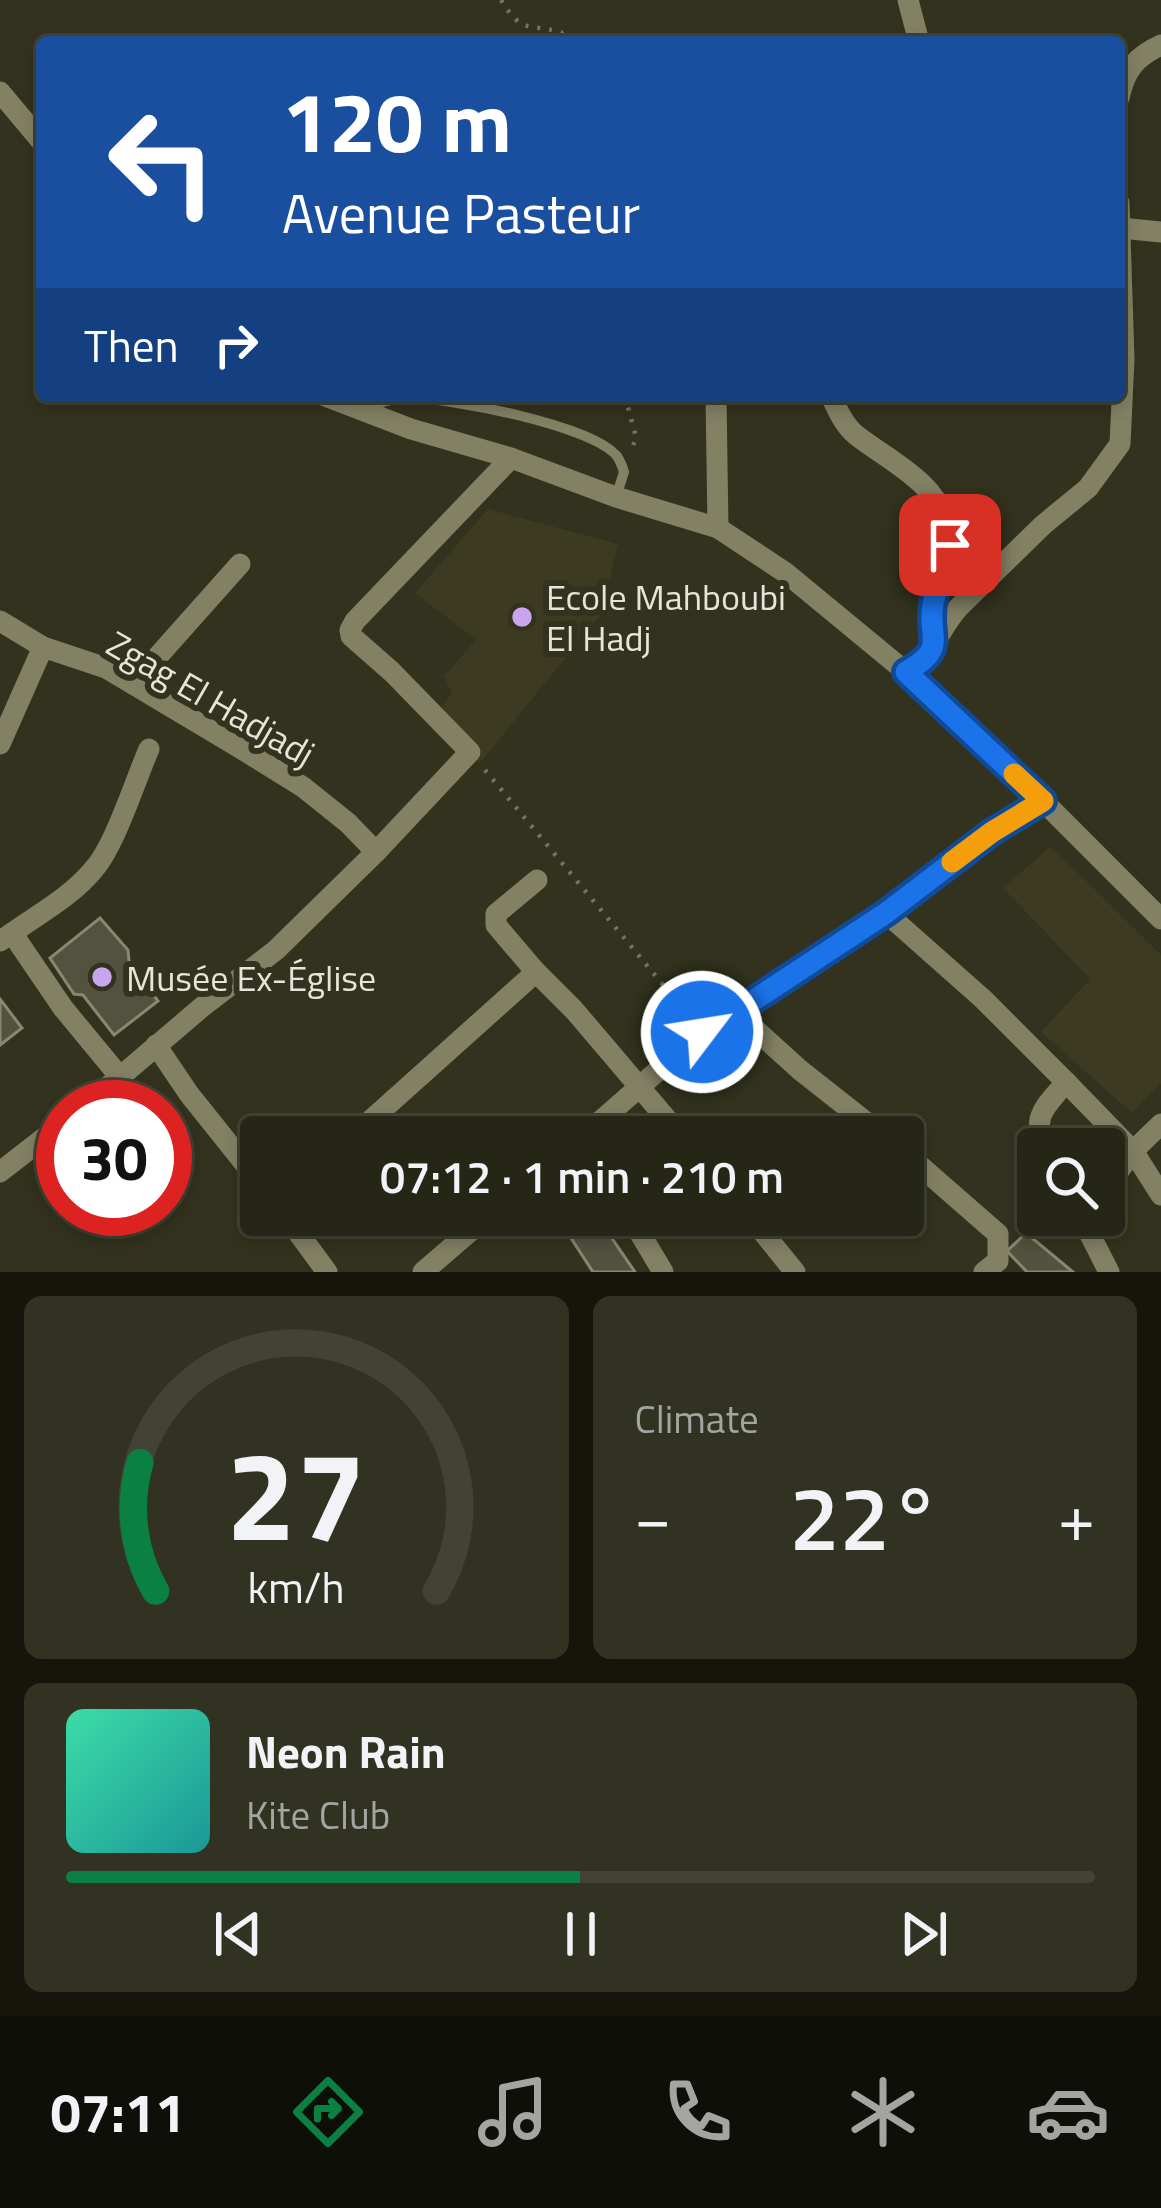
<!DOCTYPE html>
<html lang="en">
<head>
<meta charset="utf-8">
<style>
	:root { --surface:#262616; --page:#323223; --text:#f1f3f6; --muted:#a4a5a1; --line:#424335; --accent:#0b8043 }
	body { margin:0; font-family:"Titillium Web",sans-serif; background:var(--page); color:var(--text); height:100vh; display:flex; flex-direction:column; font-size:45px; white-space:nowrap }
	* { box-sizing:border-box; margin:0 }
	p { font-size:39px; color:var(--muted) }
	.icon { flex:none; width:66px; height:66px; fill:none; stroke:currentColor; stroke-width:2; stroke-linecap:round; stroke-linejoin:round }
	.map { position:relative; height:1272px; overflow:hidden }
	.details { display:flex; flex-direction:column; gap:24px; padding:24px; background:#15150c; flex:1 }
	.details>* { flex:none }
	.hud { position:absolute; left:36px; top:36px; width:1089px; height:366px; border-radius:12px; box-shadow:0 6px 18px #0003,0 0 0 3px var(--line); background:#1a4fa0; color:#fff; overflow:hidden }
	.controls { position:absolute; left:1017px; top:1128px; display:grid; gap:24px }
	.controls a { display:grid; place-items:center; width:108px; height:108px; border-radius:12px; background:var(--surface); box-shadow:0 6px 18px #0003,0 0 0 3px var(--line); font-size:60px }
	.speed { position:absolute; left:36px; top:1080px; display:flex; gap:24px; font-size:60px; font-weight:700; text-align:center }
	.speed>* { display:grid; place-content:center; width:156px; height:156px; border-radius:50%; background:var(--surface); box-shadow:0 6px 18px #0003,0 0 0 3px var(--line); line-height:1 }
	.speed .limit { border:18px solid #d22; background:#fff; color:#111 }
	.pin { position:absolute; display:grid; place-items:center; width:102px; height:102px; color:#fff; margin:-51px; border-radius:24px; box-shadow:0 6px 18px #0006 }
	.me { position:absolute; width:132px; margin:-66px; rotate:59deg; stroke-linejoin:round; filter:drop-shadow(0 0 9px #0008) }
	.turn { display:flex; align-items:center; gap:42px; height:252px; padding:0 48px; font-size:54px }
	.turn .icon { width:156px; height:156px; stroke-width:2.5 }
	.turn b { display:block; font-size:84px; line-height:102px }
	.then { display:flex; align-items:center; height:114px; padding:0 48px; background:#0003; gap:24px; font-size:45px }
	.big { font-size:90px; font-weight:600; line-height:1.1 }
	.details .widget { flex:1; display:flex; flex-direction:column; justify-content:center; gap:18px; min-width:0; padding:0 42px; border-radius:18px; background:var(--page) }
	.details .dial { align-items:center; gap:0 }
	.dial svg { height:312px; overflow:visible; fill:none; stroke:var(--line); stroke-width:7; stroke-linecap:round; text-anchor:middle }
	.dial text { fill:var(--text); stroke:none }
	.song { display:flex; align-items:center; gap:36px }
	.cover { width:144px; height:144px; border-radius:18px; background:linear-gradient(135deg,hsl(160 70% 55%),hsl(180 70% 35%)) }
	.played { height:12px; border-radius:6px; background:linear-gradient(90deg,var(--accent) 50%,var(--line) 50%) }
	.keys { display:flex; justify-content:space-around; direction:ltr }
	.heat { display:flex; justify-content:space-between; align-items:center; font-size:66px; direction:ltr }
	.details .tiles { flex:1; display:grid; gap:24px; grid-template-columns:1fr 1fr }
	.widget:last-child { grid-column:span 2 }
	.trip { position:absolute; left:240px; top:1116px; width:684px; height:120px; border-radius:12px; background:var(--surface); box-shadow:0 6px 18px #0003,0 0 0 3px var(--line); font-weight:600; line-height:120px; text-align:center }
	.tab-bar { display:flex; height:192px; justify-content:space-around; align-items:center; background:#0f0f09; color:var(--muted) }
	.tab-bar .icon { width:84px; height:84px }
	.tab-bar .current { color:var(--accent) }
	.tab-bar b { font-size:54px; color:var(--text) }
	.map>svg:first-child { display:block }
	.built { fill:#3c3b21 }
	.building { fill:#53523e; stroke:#888871; stroke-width:3 }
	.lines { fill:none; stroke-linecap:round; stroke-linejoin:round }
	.path { stroke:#747462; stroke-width:4.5; stroke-dasharray:3 9; stroke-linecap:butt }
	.lane { stroke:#828164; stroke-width:10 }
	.street { stroke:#828164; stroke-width:21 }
	.route-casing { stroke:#114b97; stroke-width:30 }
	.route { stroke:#1a73e8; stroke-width:21 }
	.slow { stroke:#f59e0b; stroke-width:21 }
	.poi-dot { fill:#c9a5ee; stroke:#32321e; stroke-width:4.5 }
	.labels { text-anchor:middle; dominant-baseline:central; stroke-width:12; stroke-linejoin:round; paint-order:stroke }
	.poi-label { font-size:36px; fill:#e5e5d9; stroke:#32321e; text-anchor:start }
	.street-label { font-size:36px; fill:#e5e5d9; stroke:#32321e }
</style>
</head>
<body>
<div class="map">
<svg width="1161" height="1272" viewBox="0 0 1161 1272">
	<rect width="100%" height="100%" fill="#32321e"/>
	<g class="built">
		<path d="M488,509l130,35 -10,41 12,6 -140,172 -46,-46 18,-24 -8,-17 32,-36 -61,-47z"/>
		<path d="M1051,846l110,109v128l-29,30 -91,-81 49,-53 -87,-91z"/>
	</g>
	<g class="building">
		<path d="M100,918l28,32 1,11 29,40 -44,34 -31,-40 -9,-1 -24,-36z"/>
		<path d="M0,999l22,29 -22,17z"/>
		<path d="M556,1215h40l39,57h-42z"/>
		<path d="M1026,1233l47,39h-46l-20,-21z"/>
	</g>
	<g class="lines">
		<g class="path">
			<path d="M501,0c22,35 26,23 60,32l7,10"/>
			<path d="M625,396l11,41 -4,12"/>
			<path d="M485,770l203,245"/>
		</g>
		<path class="lane" d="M364,408c15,-6 30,-10 46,-10 41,0 179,27 206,57 3,3 7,13 8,17l-8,25"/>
		<g class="street">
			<path d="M908,0l11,42"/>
			<path d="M0,92l42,50"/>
			<path d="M1119,98c6,-28 16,-41 42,-53"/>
			<path d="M1121,228l40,4"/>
			<path d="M325,396l86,33 100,29 105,39 102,31 68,45 120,99 137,129 118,118"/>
			<path d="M716,396l2,132"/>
			<path d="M831,396c7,15 13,29 25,39 33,26 82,47 91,92 6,28 -7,48 -13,73 -3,13 0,25 2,38"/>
			<path d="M0,621l43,26 63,21 139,83 58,36 45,36 28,29"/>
			<path d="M906,672c28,-16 32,-42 53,-65l84,-82 45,-37 32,-44 4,-85 -5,-156"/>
			<path d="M137,686l22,-31 81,-91"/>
			<path d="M0,744l43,-97"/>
			<path d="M537,880l-41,34v11l40,47 38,38 108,127"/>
			<path d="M886,913l97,86 83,83 67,69 28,44"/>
			<path d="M12,933c28,-20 60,-37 82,-64 21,-24 41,-88 55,-120"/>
			<path d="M0,941l12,-8 51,75 57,69 82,-70 74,-57 100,-98 94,-100 -78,-80 -41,-36 -1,-6 5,-9 156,-163"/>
			<path d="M736,1012l64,58 85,67"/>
			<path d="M156,1045l33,49 72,90"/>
			<path d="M82,1107l38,-30"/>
			<path d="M352,1137l184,-165"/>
			<path d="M579,1137l24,-18 110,-97 23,-10 76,-49 74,-50 105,-80 52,-32"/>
			<path d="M1045,1149c-14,-34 0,-41 21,-67"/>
			<path d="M903,1151l95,83v27l-14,11"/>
			<path d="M0,1172l63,-49"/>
			<path d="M1104,1192l29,-41 28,-27"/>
			<path d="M285,1215l42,57"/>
			<path d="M629,1215l34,57"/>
			<path d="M749,1215l46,57"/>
			<path d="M1080,1215l29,57"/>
			<path d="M423,1272l66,-57"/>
		</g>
	</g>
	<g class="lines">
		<g class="route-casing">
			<path id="route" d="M702,1032l11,-10 23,-10 150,-99 106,-81 51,-31 -137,-129c43,-25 21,-33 27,-68 4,-21 14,-39 17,-59"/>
		</g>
		<use href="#route" class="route"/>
		<path class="slow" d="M952,862l40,-30 51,-31 -29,-27"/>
	</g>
	<g class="poi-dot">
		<circle cx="522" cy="617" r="12"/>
		<circle cx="102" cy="977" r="12"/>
	</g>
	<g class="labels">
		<g class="poi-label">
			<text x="546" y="596">Ecole Mahboubi<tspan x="546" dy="41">El Hadj</tspan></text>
			<text x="126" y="977">Musée Ex-Église</text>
		</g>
		<g class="street-label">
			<text transform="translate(211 698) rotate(30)">Zgag El Hadjadj</text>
		</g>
	</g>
</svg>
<div class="controls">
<a><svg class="icon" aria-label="search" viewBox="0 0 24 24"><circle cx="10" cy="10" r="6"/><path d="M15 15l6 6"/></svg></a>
</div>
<div class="speed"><div class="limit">30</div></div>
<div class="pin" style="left:950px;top:545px;background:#d93025"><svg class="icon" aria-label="arrive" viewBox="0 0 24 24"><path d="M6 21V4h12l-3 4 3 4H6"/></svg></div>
<svg class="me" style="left:702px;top:1032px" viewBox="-20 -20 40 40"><circle r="17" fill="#1a73e8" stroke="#fff" stroke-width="3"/><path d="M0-11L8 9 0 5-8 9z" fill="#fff"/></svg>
<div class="trip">07:12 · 1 min · 210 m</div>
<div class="hud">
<div class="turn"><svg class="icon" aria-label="left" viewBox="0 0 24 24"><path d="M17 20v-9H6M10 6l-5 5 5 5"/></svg><div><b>120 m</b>Avenue Pasteur</div></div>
<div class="then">Then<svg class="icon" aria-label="right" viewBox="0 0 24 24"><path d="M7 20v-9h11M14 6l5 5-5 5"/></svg></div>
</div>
</div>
<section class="details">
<div class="tiles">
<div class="widget dial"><svg viewBox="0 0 100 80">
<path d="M14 69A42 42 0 1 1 86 69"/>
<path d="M14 69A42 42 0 0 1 10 36" stroke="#0b8043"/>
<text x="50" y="56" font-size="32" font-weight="700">27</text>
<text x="50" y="72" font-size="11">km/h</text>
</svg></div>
<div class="widget"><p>Climate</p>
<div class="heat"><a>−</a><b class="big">22°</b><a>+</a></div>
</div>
<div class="widget">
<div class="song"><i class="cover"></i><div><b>Neon Rain</b><p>Kite Club</p></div></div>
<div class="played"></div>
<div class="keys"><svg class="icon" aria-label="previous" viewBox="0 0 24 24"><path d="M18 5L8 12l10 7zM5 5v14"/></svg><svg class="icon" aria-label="pause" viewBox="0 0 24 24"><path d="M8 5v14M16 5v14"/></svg><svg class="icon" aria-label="next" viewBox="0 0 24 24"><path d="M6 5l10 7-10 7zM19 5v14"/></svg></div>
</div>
</div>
</section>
<nav class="tab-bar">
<b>07:11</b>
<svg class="icon current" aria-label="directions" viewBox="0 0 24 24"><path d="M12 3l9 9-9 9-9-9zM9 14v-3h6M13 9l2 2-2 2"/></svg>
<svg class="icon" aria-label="music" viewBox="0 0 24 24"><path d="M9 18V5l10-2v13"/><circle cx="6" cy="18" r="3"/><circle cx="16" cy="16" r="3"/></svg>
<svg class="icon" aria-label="phone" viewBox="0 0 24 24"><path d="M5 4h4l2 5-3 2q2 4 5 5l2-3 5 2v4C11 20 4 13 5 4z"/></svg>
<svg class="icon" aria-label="climate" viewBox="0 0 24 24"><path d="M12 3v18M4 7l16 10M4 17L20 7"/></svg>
<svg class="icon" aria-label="car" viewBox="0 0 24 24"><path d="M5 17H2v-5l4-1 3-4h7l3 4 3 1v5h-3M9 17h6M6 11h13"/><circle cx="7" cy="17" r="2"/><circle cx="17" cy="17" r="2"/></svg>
</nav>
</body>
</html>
